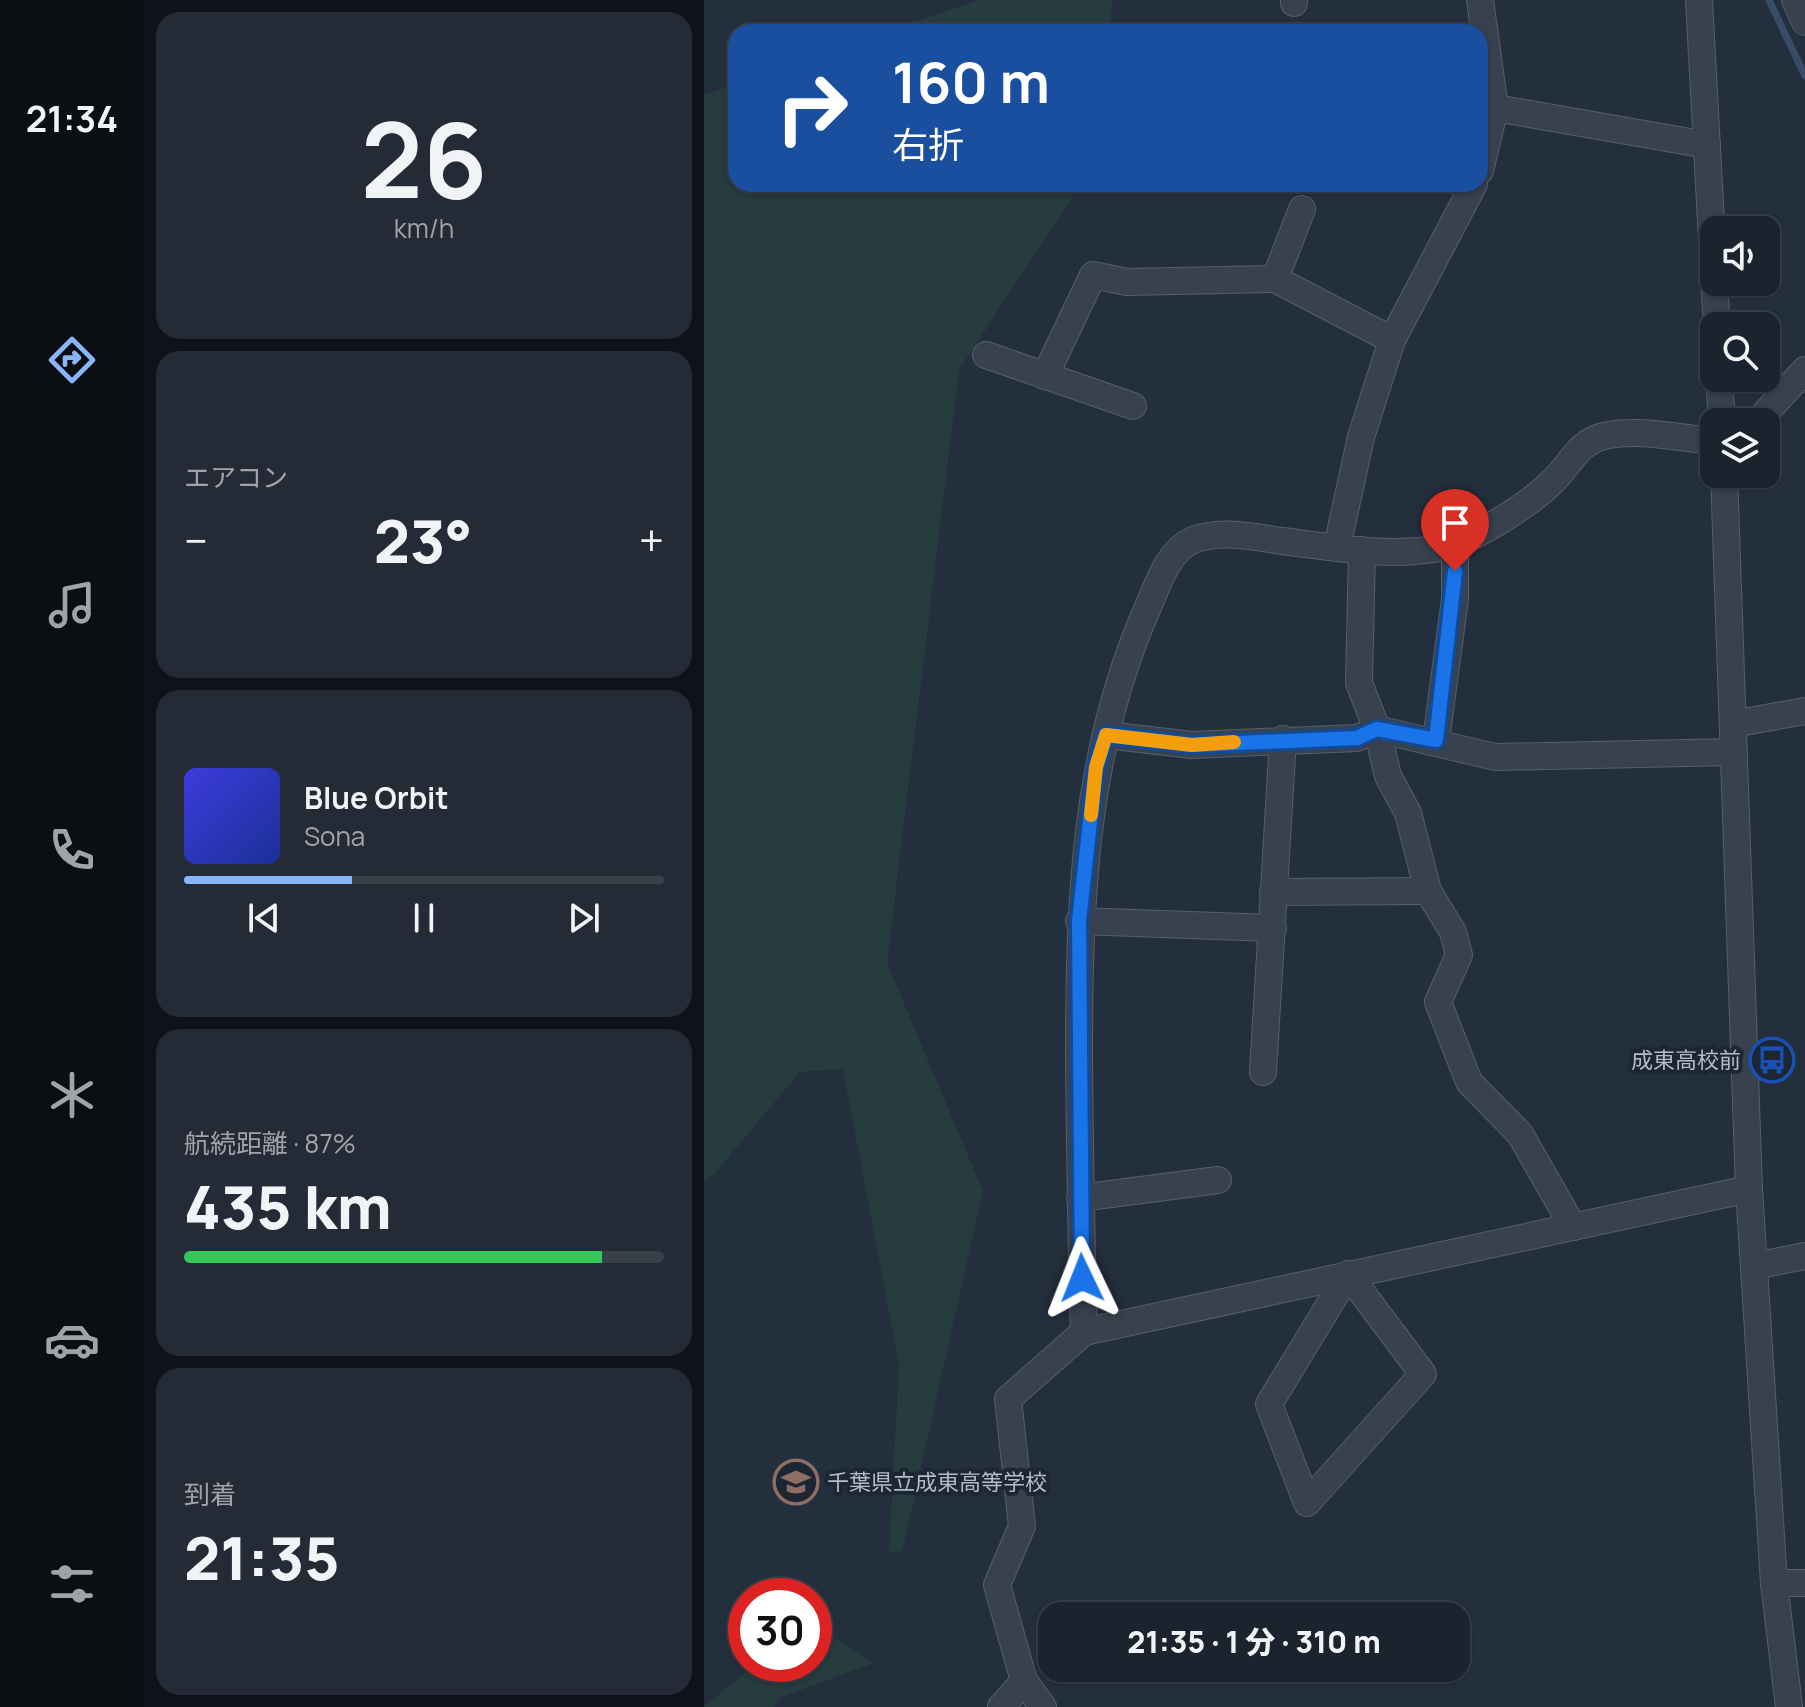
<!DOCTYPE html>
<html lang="ja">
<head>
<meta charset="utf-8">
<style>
	:root { --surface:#1b232e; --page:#242b36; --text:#f1f3f6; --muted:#a0a4aa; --line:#39404a; --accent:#8ab4f8 }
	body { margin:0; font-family:Manrope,"Noto Sans JP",sans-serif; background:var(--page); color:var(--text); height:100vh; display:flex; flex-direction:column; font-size:30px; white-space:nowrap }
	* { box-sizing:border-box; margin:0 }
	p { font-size:26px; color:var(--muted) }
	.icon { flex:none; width:44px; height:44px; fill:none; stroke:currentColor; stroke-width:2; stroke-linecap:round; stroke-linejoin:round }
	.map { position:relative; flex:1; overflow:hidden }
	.side { display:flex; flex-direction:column; gap:12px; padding:12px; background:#0f1319; width:560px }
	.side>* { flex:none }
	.hud { position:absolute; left:24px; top:24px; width:760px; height:168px; border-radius:24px; box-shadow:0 2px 6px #0004,0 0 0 2px var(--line); background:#1a4fa0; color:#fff; overflow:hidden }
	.tools { position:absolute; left:996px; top:216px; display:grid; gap:16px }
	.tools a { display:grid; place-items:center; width:80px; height:80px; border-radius:16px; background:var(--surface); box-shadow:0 2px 6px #0004,0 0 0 2px var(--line); font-size:40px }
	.speed { position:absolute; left:24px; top:1578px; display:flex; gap:16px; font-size:40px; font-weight:700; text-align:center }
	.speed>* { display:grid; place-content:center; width:104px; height:104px; border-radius:50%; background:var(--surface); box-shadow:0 2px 6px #0004,0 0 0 2px var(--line); line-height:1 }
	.speed .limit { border:12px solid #d22; background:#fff; color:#111 }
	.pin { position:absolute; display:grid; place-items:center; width:68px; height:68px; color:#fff; margin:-82px -34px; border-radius:50% 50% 50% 0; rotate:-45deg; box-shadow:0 0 8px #0007 }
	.pin .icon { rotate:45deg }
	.me { position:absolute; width:88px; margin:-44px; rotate:358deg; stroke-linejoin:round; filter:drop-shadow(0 0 6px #0008) }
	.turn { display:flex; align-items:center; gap:28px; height:168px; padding:0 32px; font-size:36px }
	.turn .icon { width:104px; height:104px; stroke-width:2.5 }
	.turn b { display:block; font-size:56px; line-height:68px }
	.big { font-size:60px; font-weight:800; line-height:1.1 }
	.side .card { flex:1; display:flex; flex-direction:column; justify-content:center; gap:12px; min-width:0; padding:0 28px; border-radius:24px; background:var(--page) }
	.side .dial { align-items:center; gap:0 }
	.dial b { font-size:104px; line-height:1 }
	.song { display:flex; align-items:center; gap:24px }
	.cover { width:96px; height:96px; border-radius:12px; background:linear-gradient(135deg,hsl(240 70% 55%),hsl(230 70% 35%)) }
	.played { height:8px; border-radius:4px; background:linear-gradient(90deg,var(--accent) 35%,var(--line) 35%) }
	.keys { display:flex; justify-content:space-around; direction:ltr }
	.heat { display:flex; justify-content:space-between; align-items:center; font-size:44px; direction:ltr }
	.charge { height:12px; border-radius:6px; background:linear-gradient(90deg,#34c759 87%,var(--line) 0) }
	.trip { position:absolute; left:334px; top:1602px; width:432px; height:80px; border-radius:24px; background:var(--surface); box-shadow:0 2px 6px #0004,0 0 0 2px var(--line); font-weight:800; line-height:80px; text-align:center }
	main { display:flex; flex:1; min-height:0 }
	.menu { display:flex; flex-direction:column; width:144px; justify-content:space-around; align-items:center; background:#0b0e12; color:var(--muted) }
	.menu .icon { width:56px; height:56px }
	.menu .on { color:var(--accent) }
	.menu b { font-size:36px; color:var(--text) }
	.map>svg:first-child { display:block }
	.green { fill:#263c3f }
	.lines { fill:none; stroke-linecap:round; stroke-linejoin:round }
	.stream { stroke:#394c67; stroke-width:7 }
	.minor-casing { stroke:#565f6c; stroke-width:28 }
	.minor { stroke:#38414e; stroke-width:26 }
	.route-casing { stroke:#114b97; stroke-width:20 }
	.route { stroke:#1a73e8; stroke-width:14 }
	.slow { stroke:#f59e0b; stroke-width:14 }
	.labels { text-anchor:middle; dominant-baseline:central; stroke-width:8; stroke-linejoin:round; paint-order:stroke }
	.poi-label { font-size:22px; fill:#b4bcc9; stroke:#1d2633; text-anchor:end }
</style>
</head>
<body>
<main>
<nav class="menu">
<b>21:34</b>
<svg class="icon on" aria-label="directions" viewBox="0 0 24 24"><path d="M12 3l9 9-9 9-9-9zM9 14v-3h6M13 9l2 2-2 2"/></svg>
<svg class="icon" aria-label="music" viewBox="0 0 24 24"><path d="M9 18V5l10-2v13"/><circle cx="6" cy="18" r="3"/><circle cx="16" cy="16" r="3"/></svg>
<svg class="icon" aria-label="phone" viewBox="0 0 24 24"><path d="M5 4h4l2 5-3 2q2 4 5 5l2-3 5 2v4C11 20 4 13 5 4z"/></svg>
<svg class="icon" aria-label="climate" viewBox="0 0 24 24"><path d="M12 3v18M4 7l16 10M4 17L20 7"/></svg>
<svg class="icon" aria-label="car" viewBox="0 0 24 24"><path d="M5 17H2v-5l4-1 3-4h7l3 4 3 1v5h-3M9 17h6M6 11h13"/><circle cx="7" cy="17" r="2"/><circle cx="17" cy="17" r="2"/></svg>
<svg class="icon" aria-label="filters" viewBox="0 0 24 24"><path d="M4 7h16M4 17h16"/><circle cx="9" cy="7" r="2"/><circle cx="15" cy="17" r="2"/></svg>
</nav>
<section class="side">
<div class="card dial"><b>26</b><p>km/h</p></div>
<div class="card"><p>エアコン</p>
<div class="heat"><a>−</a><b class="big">23°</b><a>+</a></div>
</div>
<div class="card">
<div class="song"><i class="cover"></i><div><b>Blue Orbit</b><p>Sona</p></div></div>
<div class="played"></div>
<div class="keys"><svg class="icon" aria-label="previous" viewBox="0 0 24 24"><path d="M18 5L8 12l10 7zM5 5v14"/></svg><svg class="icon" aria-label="pause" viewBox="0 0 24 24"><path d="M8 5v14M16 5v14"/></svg><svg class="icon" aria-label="next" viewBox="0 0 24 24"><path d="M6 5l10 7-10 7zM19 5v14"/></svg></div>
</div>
<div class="card"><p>航続距離 · 87%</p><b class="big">435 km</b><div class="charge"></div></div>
<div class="card"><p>到着</p><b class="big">21:35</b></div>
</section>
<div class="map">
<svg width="1101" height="1707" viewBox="0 0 1101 1707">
	<rect width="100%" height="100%" fill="#242f3e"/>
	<g class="green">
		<path d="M274,0h135l-4,32h-223z"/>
		<path d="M32,84v100h345l-122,186 -72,593 96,228 -81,361 -13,-1 10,-186 -56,-296 -43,3 -85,101 -11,7v-1085z"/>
		<path d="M122,1632l48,31 -93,34 -7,10h-70l52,-43h58v-27z"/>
	</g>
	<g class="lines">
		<path class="stream" d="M1065,0l36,76"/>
		<g class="minor-casing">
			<g id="minor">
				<path d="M995,0l15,278"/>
				<path d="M1091,0l10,22"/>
				<path d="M590,3v-3"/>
				<path d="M791,108l212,37"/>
				<path d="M776,171l15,-63 -15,-108"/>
				<path d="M598,209l-27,70 117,61"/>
				<path d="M1010,282l3,44"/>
				<path d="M282,355l147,51"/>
				<path d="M341,376l48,-101 34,7 148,-3"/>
				<path d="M1015,378l3,44"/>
				<path d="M1053,422l48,-52"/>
				<path d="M1020,474l25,715 25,394 15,124"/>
				<path d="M633,547l24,-110 31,-97 82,-156"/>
				<path d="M658,550l-3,133 18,46 11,47 20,37 20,78 25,41 6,23 -21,47 31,80 51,52 53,93"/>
				<path d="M1029,724l72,-13"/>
				<path d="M402,735l86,10 165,-7 20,-9 118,28 238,-5"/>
				<path d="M732,740l19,-141v-55"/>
				<path d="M569,892l155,-1"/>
				<path d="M375,921l194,7"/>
				<path d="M559,1072l20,-333"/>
				<path d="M376,1198l138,-18"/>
				<path d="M1050,1266l51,-10"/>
				<path d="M644,1274l75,100 -116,129 -38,-99z"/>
				<path d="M380,1332c-3,-90 -4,-180 -5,-270 0,-157 4,-309 69,-455 10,-23 20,-56 45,-67 28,-11 61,-3 89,1 50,6 103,16 152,8 35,-5 95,-44 119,-68 18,-17 25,-39 51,-45 34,-8 75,2 110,5"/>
				<path d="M1070,1583h31"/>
				<path d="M297,1707l23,-26"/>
				<path d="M339,1707l-19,-26 -27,-96 25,-59 -14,-127 76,-67 665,-143"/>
			</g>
		</g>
		<use href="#minor" class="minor"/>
	</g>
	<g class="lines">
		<g class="route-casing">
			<path id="route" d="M378,1278l-3,-357 17,-154 10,-32 86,10 165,-7 20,-9 59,11 19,-169"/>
		</g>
		<use href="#route" class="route"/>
		<path class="slow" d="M387,815l5,-48 10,-32 86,10 42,-3"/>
	</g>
	<defs>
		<g id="bus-ring" transform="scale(2.3)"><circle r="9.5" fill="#1d2633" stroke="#1a4fb4" stroke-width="1.5"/><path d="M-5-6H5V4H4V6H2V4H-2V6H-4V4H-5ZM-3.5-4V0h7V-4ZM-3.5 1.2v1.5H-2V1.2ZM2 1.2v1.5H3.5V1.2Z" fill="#1a4fb4"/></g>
		<g id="school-ring" transform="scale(2.3)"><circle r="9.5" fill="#1d2633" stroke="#8d6e63" stroke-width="1.5"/><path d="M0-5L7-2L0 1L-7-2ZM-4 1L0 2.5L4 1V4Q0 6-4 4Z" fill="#8d6e63"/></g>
	</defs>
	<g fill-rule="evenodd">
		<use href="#bus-ring" x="1068" y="1060"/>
		<use href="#school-ring" x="92" y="1482"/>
	</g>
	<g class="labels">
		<g class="poi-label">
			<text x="1037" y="1060">成東高校前</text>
			<text x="123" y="1482" text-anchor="start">千葉県立成東高等学校</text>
		</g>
	</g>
</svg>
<div class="tools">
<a><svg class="icon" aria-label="sound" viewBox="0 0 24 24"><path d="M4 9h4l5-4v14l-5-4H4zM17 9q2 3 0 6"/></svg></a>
<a><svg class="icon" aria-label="search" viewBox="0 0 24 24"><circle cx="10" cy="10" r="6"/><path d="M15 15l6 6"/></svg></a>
<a><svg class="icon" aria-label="layers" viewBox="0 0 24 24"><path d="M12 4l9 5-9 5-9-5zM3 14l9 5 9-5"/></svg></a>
</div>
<div class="speed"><div class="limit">30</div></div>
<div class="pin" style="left:751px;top:571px;background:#d93025"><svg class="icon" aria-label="arrive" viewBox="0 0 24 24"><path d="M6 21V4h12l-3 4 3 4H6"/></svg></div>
<svg class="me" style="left:378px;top:1278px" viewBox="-20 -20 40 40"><path d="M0-17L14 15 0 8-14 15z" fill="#1a73e8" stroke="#fff" stroke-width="4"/></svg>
<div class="trip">21:35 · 1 分 · 310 m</div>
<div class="hud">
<div class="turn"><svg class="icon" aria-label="right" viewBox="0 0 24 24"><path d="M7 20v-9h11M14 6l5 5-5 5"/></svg><div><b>160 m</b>右折</div></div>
</div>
</div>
</main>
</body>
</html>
